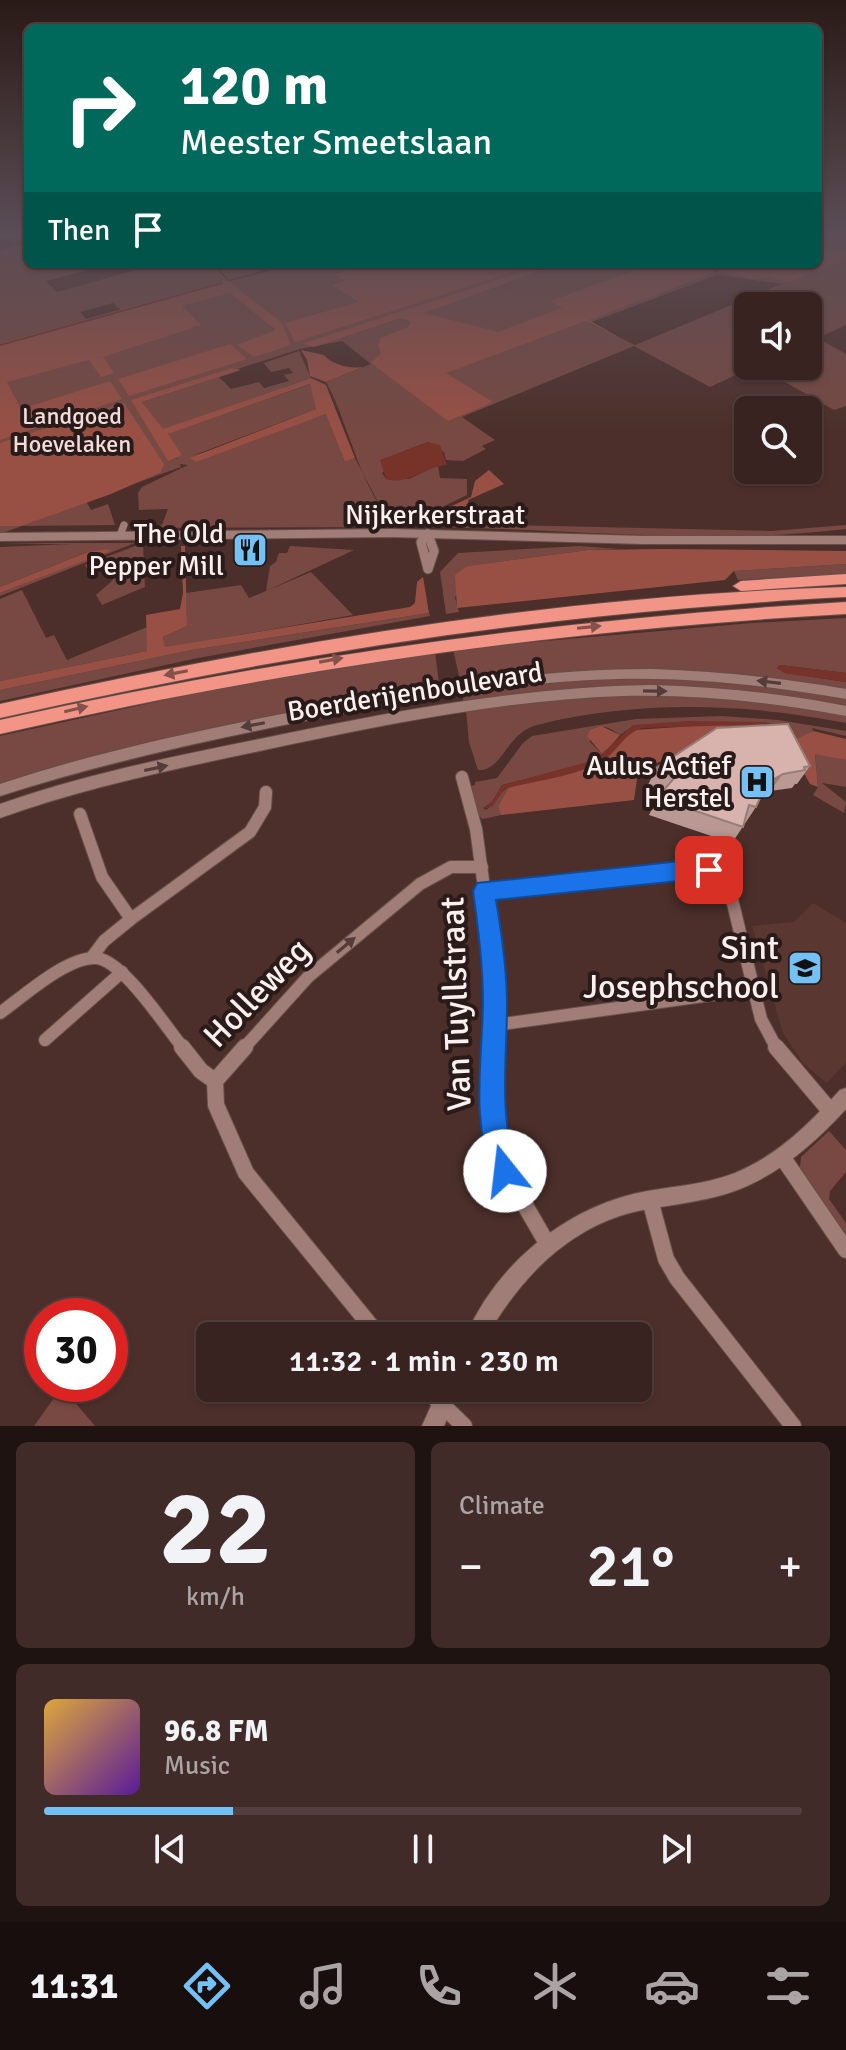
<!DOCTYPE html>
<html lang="en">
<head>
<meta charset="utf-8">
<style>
	:root { --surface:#392320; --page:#402b29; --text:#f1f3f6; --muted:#aba4a5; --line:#53403e; --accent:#73c1f5 }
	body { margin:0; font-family:Signika,sans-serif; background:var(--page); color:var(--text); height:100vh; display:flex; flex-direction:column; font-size:30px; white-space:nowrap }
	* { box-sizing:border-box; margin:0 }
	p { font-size:26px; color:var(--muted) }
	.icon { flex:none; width:44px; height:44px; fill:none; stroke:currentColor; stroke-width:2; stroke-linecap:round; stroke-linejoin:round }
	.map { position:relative; height:1426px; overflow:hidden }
	.sheet { display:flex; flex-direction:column; gap:16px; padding:16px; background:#1f1312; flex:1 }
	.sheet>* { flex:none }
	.top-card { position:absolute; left:24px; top:24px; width:798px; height:244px; border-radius:12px; box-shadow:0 2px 6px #0004,0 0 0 2px var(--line); background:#00695c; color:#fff; overflow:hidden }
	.tools { position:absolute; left:734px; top:292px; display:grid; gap:16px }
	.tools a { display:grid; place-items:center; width:88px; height:88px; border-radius:12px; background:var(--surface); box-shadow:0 2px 6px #0004,0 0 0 2px var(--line); font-size:40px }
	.speed { position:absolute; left:24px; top:1298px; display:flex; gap:16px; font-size:40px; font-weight:700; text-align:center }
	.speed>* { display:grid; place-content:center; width:104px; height:104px; border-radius:50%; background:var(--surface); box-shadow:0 2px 6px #0004,0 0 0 2px var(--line); line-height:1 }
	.speed .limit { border:12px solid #d22; background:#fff; color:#111 }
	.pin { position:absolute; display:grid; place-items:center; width:68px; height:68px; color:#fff; margin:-34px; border-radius:16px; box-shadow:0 4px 12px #0006 }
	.me { position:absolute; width:88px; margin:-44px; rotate:344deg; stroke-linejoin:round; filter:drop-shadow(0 0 6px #0008) }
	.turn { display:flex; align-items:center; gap:28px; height:168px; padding:0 24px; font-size:36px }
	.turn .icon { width:104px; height:104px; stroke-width:2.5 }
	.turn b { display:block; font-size:56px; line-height:68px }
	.then { display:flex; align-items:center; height:76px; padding:0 24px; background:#0003; gap:16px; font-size:30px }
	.big { font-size:60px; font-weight:600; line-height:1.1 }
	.sheet .card { flex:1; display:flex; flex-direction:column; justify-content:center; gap:12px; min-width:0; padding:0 28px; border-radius:12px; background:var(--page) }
	.sheet .dial { align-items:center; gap:0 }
	.dial b { font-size:104px; line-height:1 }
	.song { display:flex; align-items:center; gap:24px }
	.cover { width:96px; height:96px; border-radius:12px; background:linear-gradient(135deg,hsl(40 70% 55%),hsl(270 70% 35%)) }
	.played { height:8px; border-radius:4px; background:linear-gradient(90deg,var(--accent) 25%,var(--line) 25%) }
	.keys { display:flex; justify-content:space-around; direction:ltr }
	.heat { display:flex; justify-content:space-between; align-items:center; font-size:44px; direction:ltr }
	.sheet .tiles { flex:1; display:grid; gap:16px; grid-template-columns:1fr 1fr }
	.card:last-child { grid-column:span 2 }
	.trip { position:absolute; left:196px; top:1322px; width:456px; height:80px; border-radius:12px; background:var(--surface); box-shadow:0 2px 6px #0004,0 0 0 2px var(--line); font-weight:600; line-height:80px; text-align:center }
	.tabs { display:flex; height:128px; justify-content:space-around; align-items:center; background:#170e0d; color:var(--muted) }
	.tabs .icon { width:56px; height:56px }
	.tabs .on { color:var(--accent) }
	.tabs b { font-size:36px; color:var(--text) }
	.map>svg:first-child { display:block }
	.built { fill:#5b3731 }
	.green { fill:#774942; fill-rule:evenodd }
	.forest { fill:#985045 }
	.water { fill:#773229 }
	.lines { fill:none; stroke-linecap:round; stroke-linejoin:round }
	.stream { stroke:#773229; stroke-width:2 }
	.minor-far4-casing { stroke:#664f4b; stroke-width:6 }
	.minor-far3-casing { stroke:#664f4b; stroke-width:8 }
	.minor-far2-casing { stroke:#664f4b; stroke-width:11 }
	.minor-far1-casing { stroke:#664f4b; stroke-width:14 }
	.minor-casing { stroke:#664f4b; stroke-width:18 }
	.tertiary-casing { stroke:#664f4b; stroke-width:2 }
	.secondary-casing { stroke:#664f4b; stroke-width:2 }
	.motorway-casing { stroke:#664f4b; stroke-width:2 }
	.minor-far4 { stroke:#a07d77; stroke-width:5 }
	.minor-far3 { stroke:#a07d77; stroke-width:7 }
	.minor-far2 { stroke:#a07d77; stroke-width:9 }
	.minor-far1 { stroke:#a07d77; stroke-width:12 }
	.minor { stroke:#a07d77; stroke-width:16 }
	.tertiary { fill:#a07d77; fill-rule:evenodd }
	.secondary { fill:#a07d77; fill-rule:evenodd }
	.motorway { fill:#f29586; fill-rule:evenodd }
	.wall { fill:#ba9994 }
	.shaded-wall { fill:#977d78 }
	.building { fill:#d8b2ac; stroke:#977d78; stroke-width:2 }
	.oneway { fill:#83524a }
	.oneway2 { fill:#533d3a }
	.route { fill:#1a73e8; stroke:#114b97; stroke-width:2 }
	.labels { text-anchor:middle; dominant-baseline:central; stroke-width:8; stroke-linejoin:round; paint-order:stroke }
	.far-park-label { font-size:24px; fill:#f4ddd9; stroke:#291b19 }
	.street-label { font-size:28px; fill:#fcf0ee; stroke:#291b19 }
	.poi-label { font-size:28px; fill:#fcf0ee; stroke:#291b19; text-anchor:end }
	.near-poi-label { font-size:34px; fill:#fcf0ee; stroke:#291b19; text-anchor:end }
	.near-street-label { font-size:34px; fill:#fcf0ee; stroke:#291b19 }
</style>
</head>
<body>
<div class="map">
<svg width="846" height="1426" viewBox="0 0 846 1426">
	<rect width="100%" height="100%" fill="#4c2f2a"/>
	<path class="built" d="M813,903l33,20v140l-19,20 -24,-20 -20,-30 -31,-107 42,-4z"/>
	<g class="green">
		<path d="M28,231v33h84l-66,17 11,11 83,-23 -3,-5h75l15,16 -65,18 134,-34h522v-33h28v94l-28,13 28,16v52l-12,4 -77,-44h51v-60h-60v60h7l-45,21 -76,-41 -172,71 33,23 -13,6 4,3 -23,12 -17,-1 -2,-8 -16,-10 -24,9 -22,22 4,6h23l29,-14 2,13 27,1v16l-66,32c-37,-21 -54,-110 -75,-145l45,-18 -29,-23 -42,8 -162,52 39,59 -10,-26 144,-50 5,25 -124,47 135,-42 18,48 10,-4 36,69 -264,1 35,-3 6,-16 -29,1 -1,-17 4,-6 46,-22 -8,-1 1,3 -95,34 5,9 17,-6 7,21 -93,1 -22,8v-189l127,-37 -6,2 -8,-7 -33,9 6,7 -86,24v-93l25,-7 -2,-3 -7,2 -6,-7zM717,275l65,9 -147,61 -46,-22z"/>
		<path d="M214,264h72l-57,16z"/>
		<path d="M299,351l12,27 -149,52 -20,-28 77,-25 12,12 28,-7 5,6 25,-7 -5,-6 9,-2 -4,-5 -18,4 -7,-9z"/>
		<path d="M424,523l348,8 74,-6v4c-139,17 -283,-1 -423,-2z"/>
		<path d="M45,543h90l-135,53v-3l109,-42 -21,1 -88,35v-40l72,-3h-72z"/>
		<path d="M143,543l2,44 -43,18 -6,-10 17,-15 -7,-11 -16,5 -5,-9z"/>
		<path d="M290,546l64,4 -88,41 45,-19 42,43 -188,33 -2,-11 24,-11 -1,-33 55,-8 8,13 17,-7 4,-25 6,-4 3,-9h8z"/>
		<path d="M579,546l40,3 -31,1 -121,16 -12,32 4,14 -13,2 -6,-42 18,-19z"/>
		<path d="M846,564v10l-108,6 -4,-9z"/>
		<path d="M22,590l24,48 8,-3 13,25 80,-33v24l-147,30v-82z"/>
		<path d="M429,613l1,3 -232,42 -198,43v-11l192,-40z"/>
		<path d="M846,618v55l-66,-8 -3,3 8,5 61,9v10l-128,-17 -257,10 -8,-36 299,-26z"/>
		<path d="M435,651l5,40 -71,11 -369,86v-52l242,-53z"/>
		<path d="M589,677h97l160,19v12l-128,-17 -254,13 -2,-11z"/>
		<path d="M704,695l142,18v10c-101,-20 -208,-23 -309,2 -30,7 -35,47 -59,45l-9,-28 -3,-32 103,-14z"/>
		<path d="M722,716l56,4 68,11v5l-34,-8 1,3 -16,9 -19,-6 -46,11 -8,-21 62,4 -23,-6 -130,4 -13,9c-10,-7 -17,-11 -29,-6l-1,13 13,13 -17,9 -84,21 -10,17 -9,6 3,2c10,-6 12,-18 23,-23l-11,19 3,9 -18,4 -5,-3 -7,-30 4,-1v-3l22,-4 26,-35 9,-7 104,-17z"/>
		<path d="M815,753l31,7v27l-24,-4 24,19 -2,11 -31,-18 5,-8z"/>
		<path d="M829,1131l17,19v22l-16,19 -1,8 17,24v17l-46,-72 1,-11z"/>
		<path d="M62,1387l33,39h-61z"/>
	</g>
	<g class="forest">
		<path d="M818,244l28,11v5l-59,23 -17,-7 -13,3 -41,-7 -127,48 38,22 -41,-21 -140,52 47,29 -45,19 -77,-58 10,-10 -3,-8 3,-7 27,-11 3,-4 -3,-3 -8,-2 -86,29 -12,-3 243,-80h14l-135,49 74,19 64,-24 -12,-7 103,-37h34l18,5 -14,-5h29l-12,5 16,-5h94z"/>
		<path d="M360,264h178l-243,78 -10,-19 74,-21 -27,-17 13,-4 -10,-7 25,-7z"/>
		<path d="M227,280l55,43 9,22 -37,12 -17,-12 39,-15 -46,-37 -48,13 19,19 -98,32 11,16 -13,4 -12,-17 -82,22 14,27 89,-28 12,18 -122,41v-97z"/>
		<path d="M230,344l17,15 -118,37 -11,-17z"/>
		<path d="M301,350l23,5c8,10 26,14 39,12l-37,15 -16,-6 -3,-16z"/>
		<path d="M232,368l9,2 -99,32 21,27 148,-51 15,7 29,73 -10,4 -19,-48 -130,48 -6,-4 126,-49 -6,-25 -142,50 14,21 -14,6 -37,-61z"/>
		<path d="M124,403l40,61 -3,8 -50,22 -90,32h-21v-83z"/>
		<path d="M489,470l15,14 -36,16 1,5 -36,18h-18l56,-26 4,-16z"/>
		<path d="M181,546h4l2,80 -24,11 2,10 245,-40 5,-4 2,-21 6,-5 6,36 -237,37 -192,40v-9l147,-30 -1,-36 34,-6 3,-16z"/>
		<path d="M108,549l2,2 -110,42v-6l88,-35z"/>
		<path d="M663,549l183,2v13l-112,7 -9,9 -268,28 -2,-33 12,-9 121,-16z"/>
		<path d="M724,724l8,21 -81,19 -14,15 -3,21 -133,15 -3,-9 11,-19 87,-22 38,-35z"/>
		<path d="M601,726l19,9 -17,20 -16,-19 4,-7z"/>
		<path d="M813,731l33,8v21l-31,-6 3,33 -8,-3 -21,-37 -12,-13 20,5z"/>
	</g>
	<g class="water">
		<path d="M428,442l12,3 7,20c-22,1 -38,21 -61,14l-6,-19z"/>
		<path d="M780,665l66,8v9l-61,-9 -8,-5z"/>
		<path d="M689,721l74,1 29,9 -55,-6 -94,3c-20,5 -25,24 -42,34 -28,15 -67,19 -97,27l-11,17 -10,3 9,-7 10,-17 93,-25 38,-35z"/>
	</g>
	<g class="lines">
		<g class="stream">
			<path d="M818,233l4,-2"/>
			<path d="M715,271l18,-7"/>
			<path d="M0,345l222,-62"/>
		</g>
		<g class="minor-far4-casing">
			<path id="minor-far4" d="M0,237l24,-6"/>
		</g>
		<g class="minor-far3-casing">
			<g id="minor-far3">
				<path d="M120,535l4,-10"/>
				<path d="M426,536l2,-3 2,3"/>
			</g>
		</g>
		<g class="minor-far2-casing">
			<path id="minor-far2" d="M427,534l-6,8 7,27 6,-18 -6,-17"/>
		</g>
		<g class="minor-far1-casing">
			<g id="minor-far1">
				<path d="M462,777l14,52 17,125 1,95"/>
				<path d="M80,814l22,63 29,42"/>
				<path d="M484,891l215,-23 21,8 10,15 31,128 16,30"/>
				<path d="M92,957l12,-16 27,-22 119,-87 15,-25 1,-15"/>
				<path d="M0,1013c24,-17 65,-55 95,-55 27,0 72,71 89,91"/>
				<path d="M495,1025l259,-36"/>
				<path d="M45,1040l77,-68"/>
				<path d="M243,1049l65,-72 112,-93 31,-17h31"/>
			</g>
		</g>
		<g class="minor-casing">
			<g id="minor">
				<path d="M182,1047l19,24 14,10"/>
				<path d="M245,1047l-30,34 1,24 30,68 133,163"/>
				<path d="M493,1047l1,95 11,29 43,74"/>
				<path d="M776,1047l55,65"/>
				<path d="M783,1158l63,92"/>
				<path d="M650,1200l16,59 11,19 116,148"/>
				<path d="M425,1388l39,38"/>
			</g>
		</g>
		<g class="tertiary-casing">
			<g id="tertiary">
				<path d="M846,1088v21c-30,33 -64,63 -106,80 -33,13 -68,15 -102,22 -68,15 -117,66 -151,125h-21c29,-69 95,-124 167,-142 34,-8 69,-8 102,-21 42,-17 75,-50 105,-83z"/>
				<path d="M439,1388h20l-15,38h-22z"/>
			</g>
		</g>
		<g class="secondary-casing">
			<g id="secondary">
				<path d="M392,529l251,7h203v8h-203l-251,-7 -392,4v-8z"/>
				<path d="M652,669c66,2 130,9 194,20v10c-76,-13 -152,-22 -229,-20 -109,3 -217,23 -323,44 -100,20 -198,42 -294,73v-12c99,-33 200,-54 302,-74 116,-22 232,-41 350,-41z"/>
				<path d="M651,685c66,2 130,8 195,21v10c-74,-14 -148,-22 -223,-20 -121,4 -241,29 -359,54 -89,19 -178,37 -264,68v-14c85,-30 172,-47 260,-65 129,-27 258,-52 391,-54z"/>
			</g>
		</g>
		<g class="motorway-casing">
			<g id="motorway">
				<path d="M846,574v10l-105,7 -8,-5 8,-5z"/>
				<path d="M846,587v10c-53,2 -105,7 -157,11 -233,19 -461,59 -689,110v-14c278,-61 561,-109 846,-117z"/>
				<path d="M846,602v12c-290,16 -562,55 -846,120v-14c282,-63 557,-101 846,-118z"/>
			</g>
		</g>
		<use href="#minor-far4" class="minor-far4"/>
		<use href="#minor-far3" class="minor-far3"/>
		<use href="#minor-far2" class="minor-far2"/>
		<use href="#minor-far1" class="minor-far1"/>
		<use href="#minor" class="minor"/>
		<use href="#tertiary" class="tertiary"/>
		<use href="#secondary" class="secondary"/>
		<use href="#motorway" class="motorway"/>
	</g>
	<path class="wall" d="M810,766l-13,18h-2l-3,4 -22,3 -9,5 -5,11 -24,36 -83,-28 8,-17 6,-6 -15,-7 8,-17z"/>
	<path class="shaded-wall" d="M783,774l-13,17 -15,9 12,-17z"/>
	<path class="building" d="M788,724l22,42 -6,1 1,3 -22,4 -16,9 -11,24 -7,-2 -6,22 -86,-29 18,-21 -19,-9 61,-40z"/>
	<defs><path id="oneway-solid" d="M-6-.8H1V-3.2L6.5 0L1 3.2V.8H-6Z" transform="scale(2)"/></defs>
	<g class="oneway">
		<use href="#oneway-solid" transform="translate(589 627) rotate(-6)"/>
		<use href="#oneway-solid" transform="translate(331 660) rotate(-10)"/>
		<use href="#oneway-solid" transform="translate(176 673) rotate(169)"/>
		<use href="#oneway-solid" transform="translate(76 709) rotate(-13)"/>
	</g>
	<g class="oneway2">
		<use href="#oneway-solid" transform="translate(769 682) rotate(-173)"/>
		<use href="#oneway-solid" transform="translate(655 691) rotate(1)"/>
		<use href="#oneway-solid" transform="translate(253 725) rotate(169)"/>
		<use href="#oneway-solid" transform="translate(156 768) rotate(-12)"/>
		<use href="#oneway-solid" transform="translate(346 945) rotate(-40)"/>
	</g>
	<linearGradient id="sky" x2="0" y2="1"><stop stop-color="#2a1a17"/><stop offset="0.54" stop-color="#5b4d55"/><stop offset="1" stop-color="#5b4d55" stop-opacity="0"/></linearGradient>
	<rect width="846" height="431" fill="url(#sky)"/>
	<path class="route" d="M699,859l18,4 3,7 -3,7 -221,23c6,35 11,69 11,105 0,57 -9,111 11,166l-4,9 -9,4 -10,-4c-25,-60 -13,-114 -12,-178 0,-37 -5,-74 -10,-111l4,-8z"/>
	<defs>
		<g id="restaurant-square" transform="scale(1.8)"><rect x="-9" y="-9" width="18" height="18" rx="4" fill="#73c1f5" stroke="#291b19"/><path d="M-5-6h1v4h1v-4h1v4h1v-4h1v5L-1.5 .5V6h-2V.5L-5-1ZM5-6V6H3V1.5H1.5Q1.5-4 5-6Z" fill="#111"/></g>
		<g id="hospital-square" transform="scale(1.8)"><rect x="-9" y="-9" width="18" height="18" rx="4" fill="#73c1f5" stroke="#291b19"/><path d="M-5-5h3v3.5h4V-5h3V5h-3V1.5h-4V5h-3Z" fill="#111"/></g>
		<g id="school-square" transform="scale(1.8)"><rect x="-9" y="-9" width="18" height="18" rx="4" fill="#73c1f5" stroke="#291b19"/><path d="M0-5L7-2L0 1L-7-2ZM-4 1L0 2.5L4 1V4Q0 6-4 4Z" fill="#111"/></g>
	</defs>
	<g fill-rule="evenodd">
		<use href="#restaurant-square" x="250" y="550"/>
		<use href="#hospital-square" x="757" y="782"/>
		<use href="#school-square" x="805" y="968"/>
	</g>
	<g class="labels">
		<g class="far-park-label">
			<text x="72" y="416">Landgoed<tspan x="72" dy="28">Hoevelaken</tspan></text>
		</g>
		<g class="street-label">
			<text x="435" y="515">Nijkerkerstraat</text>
			<text transform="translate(415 692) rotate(-9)">Boerderijenboulevard</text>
		</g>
		<g class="poi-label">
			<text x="224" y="534">The Old<tspan x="224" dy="32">Pepper Mill</tspan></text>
			<text x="731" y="766">Aulus Actief<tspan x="731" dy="32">Herstel</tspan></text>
		</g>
		<g class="near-poi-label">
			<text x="779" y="948">Sint<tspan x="779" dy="39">Josephschool</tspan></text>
		</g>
		<g class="near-street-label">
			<text transform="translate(257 993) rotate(-46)">Holleweg</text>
			<text transform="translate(456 1004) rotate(-92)">Van Tuyllstraat</text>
		</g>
	</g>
</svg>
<div class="tools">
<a><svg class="icon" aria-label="sound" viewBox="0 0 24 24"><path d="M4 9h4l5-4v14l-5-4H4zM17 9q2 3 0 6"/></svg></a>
<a><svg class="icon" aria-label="search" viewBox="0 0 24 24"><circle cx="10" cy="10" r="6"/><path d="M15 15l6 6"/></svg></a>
</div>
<div class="speed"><div class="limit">30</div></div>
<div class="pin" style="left:709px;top:870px;background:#d93025"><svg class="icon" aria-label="arrive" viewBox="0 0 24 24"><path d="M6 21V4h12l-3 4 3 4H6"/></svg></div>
<svg class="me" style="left:505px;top:1171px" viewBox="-20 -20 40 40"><circle r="19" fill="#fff"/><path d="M0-13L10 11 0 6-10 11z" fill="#1a73e8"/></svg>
<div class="trip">11:32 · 1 min · 230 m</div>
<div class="top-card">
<div class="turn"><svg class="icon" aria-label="right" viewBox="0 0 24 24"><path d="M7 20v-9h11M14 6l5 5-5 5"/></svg><div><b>120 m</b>Meester Smeetslaan</div></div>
<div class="then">Then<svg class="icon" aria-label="arrive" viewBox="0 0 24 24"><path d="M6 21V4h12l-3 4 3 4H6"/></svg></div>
</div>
</div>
<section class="sheet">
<div class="tiles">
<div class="card dial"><b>22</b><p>km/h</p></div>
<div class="card"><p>Climate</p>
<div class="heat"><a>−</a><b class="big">21°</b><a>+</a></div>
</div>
<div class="card">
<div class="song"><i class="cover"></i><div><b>96.8 FM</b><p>Music</p></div></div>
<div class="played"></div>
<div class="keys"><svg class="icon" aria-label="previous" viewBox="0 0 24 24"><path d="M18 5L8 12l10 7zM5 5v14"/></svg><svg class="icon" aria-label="pause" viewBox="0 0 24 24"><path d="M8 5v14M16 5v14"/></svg><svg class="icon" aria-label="next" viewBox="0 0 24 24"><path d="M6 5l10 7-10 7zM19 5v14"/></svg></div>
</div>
</div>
</section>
<nav class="tabs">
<b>11:31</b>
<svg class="icon on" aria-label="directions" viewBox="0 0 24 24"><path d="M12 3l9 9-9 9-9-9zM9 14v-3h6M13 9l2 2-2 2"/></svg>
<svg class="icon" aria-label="music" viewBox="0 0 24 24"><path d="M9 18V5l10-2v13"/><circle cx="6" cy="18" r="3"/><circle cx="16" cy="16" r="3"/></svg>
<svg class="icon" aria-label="phone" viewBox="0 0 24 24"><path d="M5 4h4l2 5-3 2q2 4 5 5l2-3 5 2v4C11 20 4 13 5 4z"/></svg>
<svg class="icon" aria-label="climate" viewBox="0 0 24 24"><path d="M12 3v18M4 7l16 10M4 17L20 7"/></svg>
<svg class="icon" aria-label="car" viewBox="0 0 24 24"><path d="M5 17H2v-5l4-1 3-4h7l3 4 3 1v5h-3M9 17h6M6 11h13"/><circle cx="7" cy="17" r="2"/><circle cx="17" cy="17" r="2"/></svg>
<svg class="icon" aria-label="filters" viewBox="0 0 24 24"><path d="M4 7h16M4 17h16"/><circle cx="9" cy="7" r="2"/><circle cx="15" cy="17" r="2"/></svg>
</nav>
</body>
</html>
